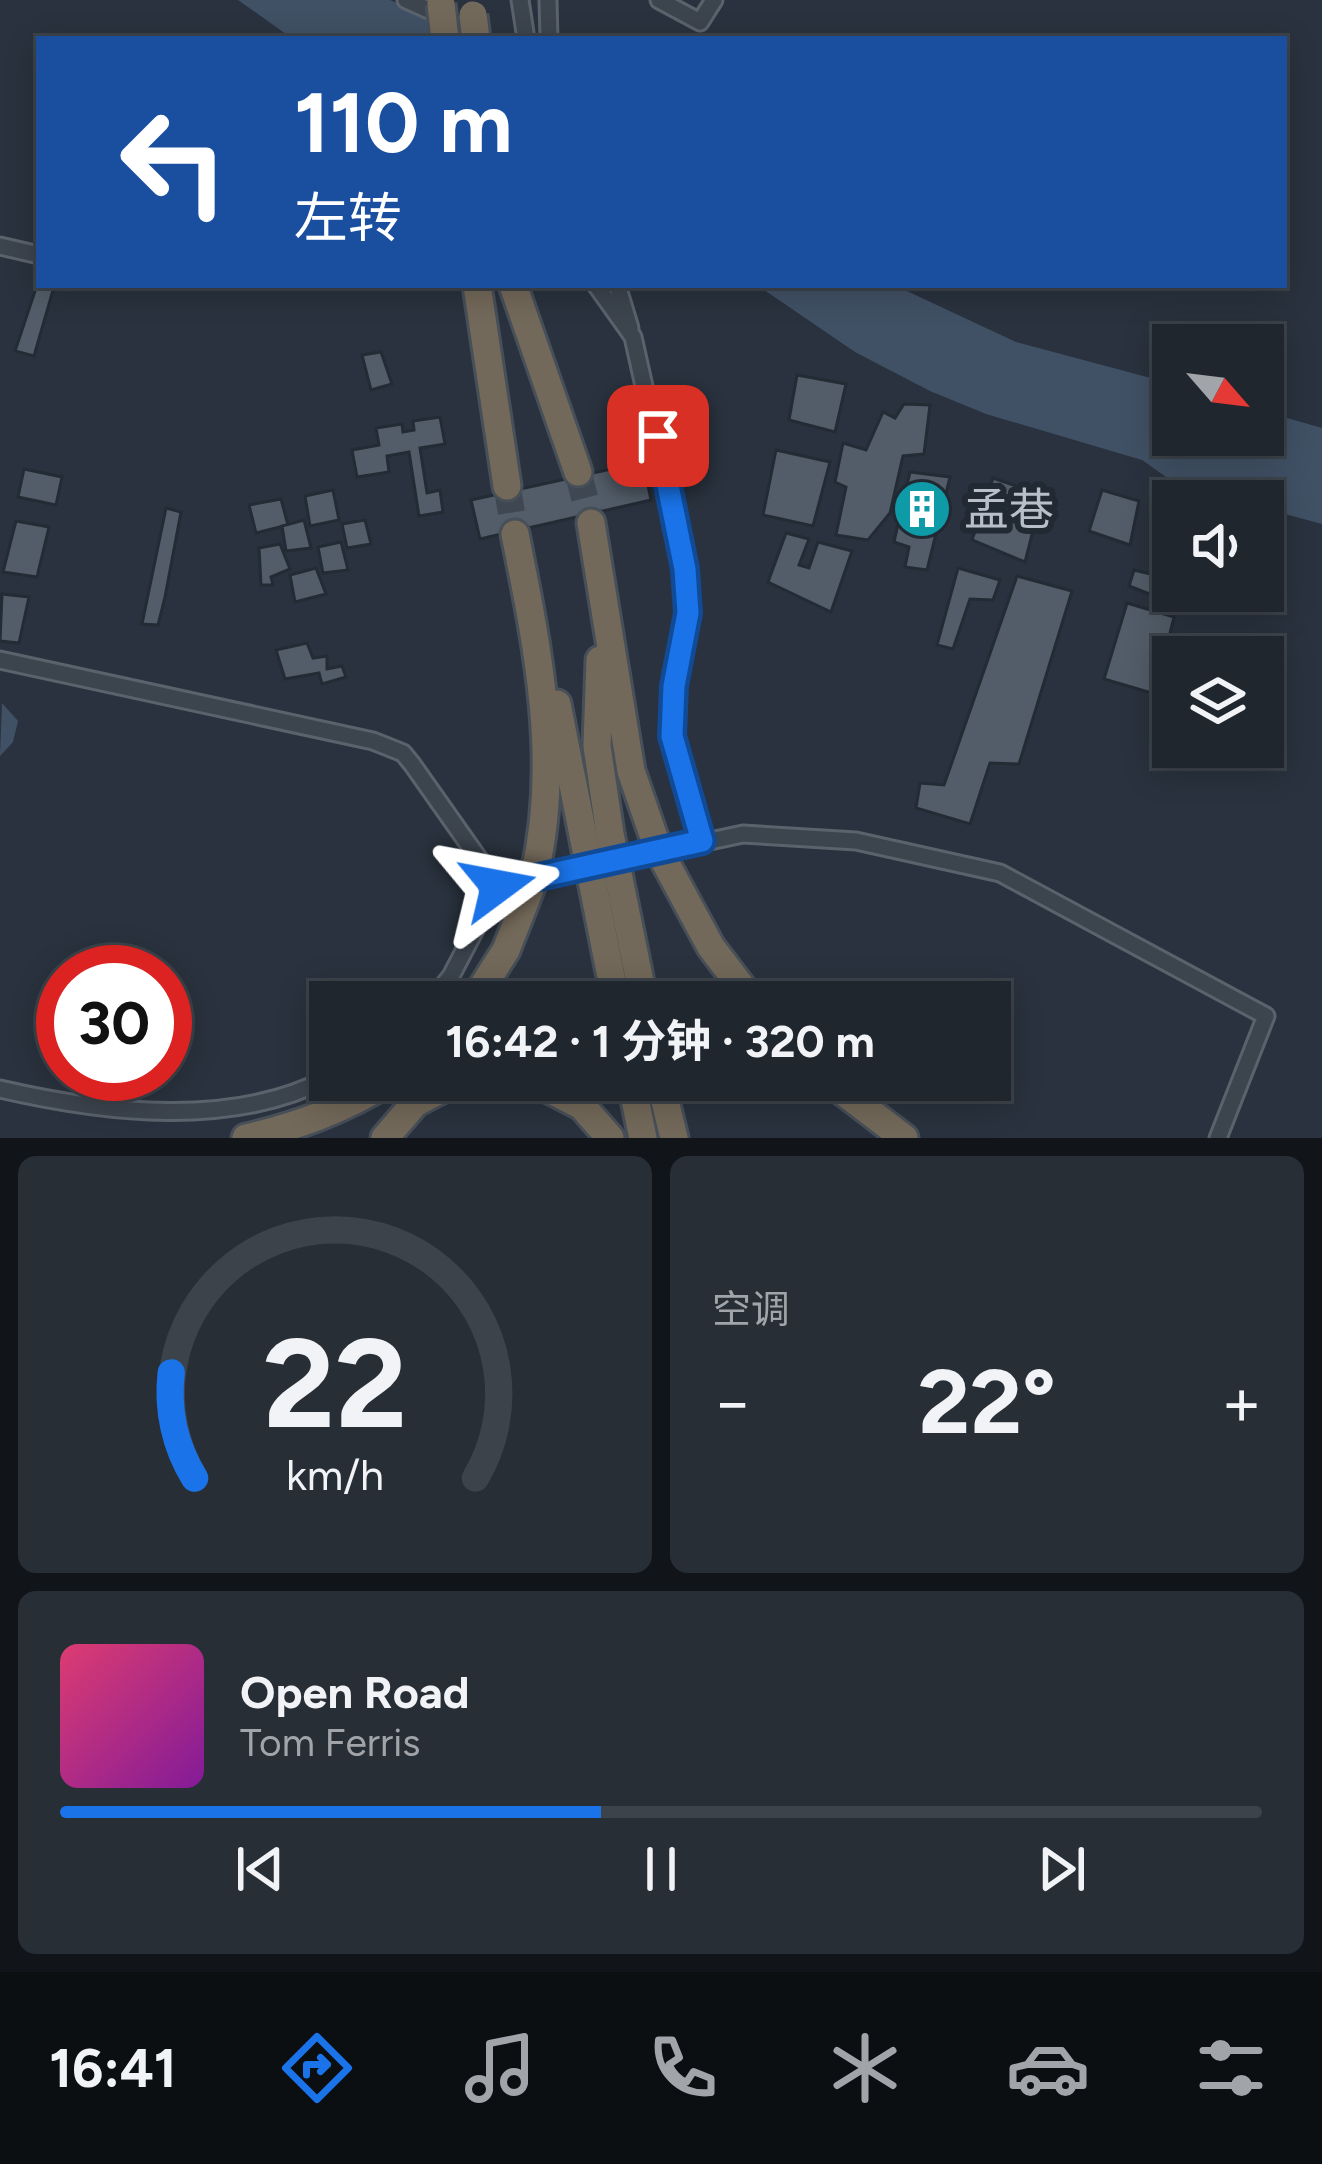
<!DOCTYPE html>
<html lang="zh">
<head>
<meta charset="utf-8">
<style>
	:root { --surface:#1f262e; --page:#272e36; --text:#f1f3f6; --muted:#a1a5aa; --line:#3c434a; --accent:#1a73e8 }
	body { margin:0; font-family:Figtree,"Noto Sans SC",sans-serif; background:var(--page); color:var(--text); height:100vh; display:flex; flex-direction:column; font-size:45px; white-space:nowrap }
	* { box-sizing:border-box; margin:0 }
	p { font-size:39px; color:var(--muted) }
	.icon { flex:none; width:66px; height:66px; fill:none; stroke:currentColor; stroke-width:2; stroke-linecap:round; stroke-linejoin:round }
	.map { position:relative; height:1138px; overflow:hidden }
	.panel { display:flex; flex-direction:column; gap:18px; padding:18px; background:#111519; flex:1 }
	.panel>* { flex:none }
	.hud { position:absolute; left:36px; top:36px; width:1251px; height:252px; border-radius:0px; box-shadow:0 6px 30px #0003,0 0 0 3px var(--line); background:#1a4fa0; color:#fff; overflow:hidden }
	.needle { width:78px; rotate:118deg }
	.fabs { position:absolute; left:1152px; top:324px; display:grid; gap:24px }
	.fabs a { display:grid; place-items:center; width:132px; height:132px; border-radius:0px; background:var(--surface); box-shadow:0 6px 30px #0003,0 0 0 3px var(--line); font-size:60px }
	.speed { position:absolute; left:36px; top:945px; display:flex; gap:24px; font-size:60px; font-weight:700; text-align:center }
	.speed>* { display:grid; place-content:center; width:156px; height:156px; border-radius:50%; background:var(--surface); box-shadow:0 6px 30px #0003,0 0 0 3px var(--line); line-height:1 }
	.speed .limit { border:18px solid #d22; background:#fff; color:#111 }
	.pin { position:absolute; display:grid; place-items:center; width:102px; height:102px; color:#fff; margin:-51px; border-radius:24px; box-shadow:0 6px 18px #0006 }
	.me { position:absolute; width:132px; margin:-66px; rotate:77deg; stroke-linejoin:round; filter:drop-shadow(0 0 9px #0008) }
	.turn { display:flex; align-items:center; gap:42px; height:252px; padding:0 60px; font-size:54px }
	.turn .icon { width:156px; height:156px; stroke-width:2.5 }
	.turn b { display:block; font-size:84px; line-height:102px }
	.big { font-size:90px; font-weight:700; line-height:1.1 }
	.panel .card { flex:1; display:flex; flex-direction:column; justify-content:center; gap:18px; min-width:0; padding:0 42px; border-radius:18px; background:var(--page) }
	.panel .dial { align-items:center; gap:0 }
	.dial svg { height:312px; overflow:visible; fill:none; stroke:var(--line); stroke-width:7; stroke-linecap:round; text-anchor:middle }
	.dial text { fill:var(--text); stroke:none }
	.song { display:flex; align-items:center; gap:36px }
	.cover { width:144px; height:144px; border-radius:18px; background:linear-gradient(135deg,hsl(340 70% 55%),hsl(290 70% 35%)) }
	.played { height:12px; border-radius:6px; background:linear-gradient(90deg,var(--accent) 45%,var(--line) 45%) }
	.keys { display:flex; justify-content:space-around; direction:ltr }
	.heat { display:flex; justify-content:space-between; align-items:center; font-size:66px; direction:ltr }
	.panel .tiles { flex:1; display:grid; gap:18px; grid-template-columns:1fr 1fr }
	.card:last-child { grid-column:span 2 }
	.trip { position:absolute; left:309px; top:981px; width:702px; height:120px; border-radius:0px; background:var(--surface); box-shadow:0 6px 30px #0003,0 0 0 3px var(--line); font-weight:700; line-height:120px; text-align:center }
	.menu { display:flex; height:192px; justify-content:space-around; align-items:center; background:#0c0f12; color:var(--muted) }
	.menu .icon { width:84px; height:84px }
	.menu .selected { color:var(--accent) }
	.menu b { font-size:54px; color:var(--text) }
	.map>svg:first-child { display:block }
	.water { fill:#415165 }
	.building { fill:#525d69; stroke:#232b35; stroke-width:3 }
	.lines { fill:none; stroke-linecap:round; stroke-linejoin:round }
	.highway-tunnel { stroke:#3f4753; stroke-width:27; stroke-dasharray:27 14; stroke-linecap:butt }
	.street-casing { stroke:#5a626c; stroke-width:21 }
	.highway-casing { stroke:#474f59; stroke-width:33 }
	.street { stroke:#3c444e; stroke-width:15 }
	.highway { stroke:#73695a; stroke-width:27 }
	.highway-bridge-casing { stroke:#474f59; stroke-width:33; stroke-linecap:butt }
	.highway-bridge { stroke:#73695a; stroke-width:27 }
	.route-casing { stroke:#114b97; stroke-width:30 }
	.route { stroke:#1a73e8; stroke-width:21 }
	.labels { text-anchor:middle; dominant-baseline:central; stroke-width:12; stroke-linejoin:round; paint-order:stroke }
	.poi-label { font-size:45px; fill:#b9bfc9; stroke:#212933; text-anchor:start }
</style>
</head>
<body>
<div class="map">
<svg width="1322" height="1138" viewBox="0 0 1322 1138">
	<rect width="100%" height="100%" fill="#29323e"/>
	<g class="water">
		<path d="M238,0h152l88,39h-185z"/>
		<path d="M757,285h137l122,57 157,42v51h90v-24l59,17v96l-59,-16v-7h-26l-61,-17 -34,-24 -156,-46 -56,-23 -75,-39z"/>
		<path d="M2,703l16,18 -5,21 -13,14z"/>
	</g>
	<g class="building">
		<path d="M38,282l16,5 -20,69 -19,-5z"/>
		<path d="M381,352l11,32 -21,6 -9,-35z"/>
		<path d="M797,375l49,9 -11,48 -46,-12z"/>
		<path d="M904,404l26,1 -6,49 -21,2 -13,57 -22,27 -32,-5 10,-48 -11,-5 8,-39 23,7 17,-38 12,6z"/>
		<path d="M440,417l5,27 -25,4 7,45 13,-3 3,22 -24,4 -10,-64 -22,4 2,16 -32,5 -5,-27 27,-5 -3,-17 26,-4 1,8 11,-2 -1,-9z"/>
		<path d="M776,450l54,12 -17,64 -50,-11z"/>
		<path d="M643,462l8,38 -171,39 -9,-39z"/>
		<path d="M24,469l38,8 -6,28 -38,-8z"/>
		<path d="M910,472l40,5 -23,93 -22,-3 4,-20 -15,-5z"/>
		<path d="M993,478l49,17 -17,67 -53,-22z"/>
		<path d="M333,490l6,30 -29,6 -5,-30z"/>
		<path d="M1102,490l37,11 -9,44 -41,-14z"/>
		<path d="M281,499l7,26 -32,8 -7,-28z"/>
		<path d="M166,508l15,4 -16,85 -7,28 -16,-1z"/>
		<path d="M304,520l7,28 -25,3 -4,-25z"/>
		<path d="M365,520l6,24 -24,4 -5,-24z"/>
		<path d="M16,521l33,6 -12,50 -34,-5z"/>
		<path d="M786,533l23,6 -10,26 10,3 9,-26 34,9 -21,61 -63,-30z"/>
		<path d="M341,542l7,28 -25,3 -5,-26z"/>
		<path d="M280,544l10,25 -19,8 2,8h-12l-2,-37z"/>
		<path d="M316,568l10,26 -31,8 -5,-27z"/>
		<path d="M958,568l42,12 -7,20 -23,-1 -17,50 -16,-4z"/>
		<path d="M1134,570l25,6 -7,19 -23,-9z"/>
		<path d="M1017,576l55,15 -53,173 -29,-1 -20,61 -54,-16 4,-25 24,2z"/>
		<path d="M2,594l27,3 -10,46 -19,-2z"/>
		<path d="M1127,603l47,14 -19,77 -51,-15z"/>
		<path d="M307,643l6,15 14,-2v13l15,-3 4,11 -24,7 -3,-11 -34,6 -9,-29z"/>
	</g>
	<g class="lines">
		<g class="highway-tunnel">
			<path d="M578,472l13,51"/>
			<path d="M507,486l8,48"/>
		</g>
		<g class="street-casing">
			<g id="street">
				<path d="M406,0l36,16"/>
				<path d="M520,0l6,39"/>
				<path d="M548,0l1,39"/>
				<path d="M659,0l41,22 14,-22"/>
				<path d="M0,246l39,9"/>
				<path d="M596,285l37,52 52,232 3,44 -14,73 -2,51 30,103"/>
				<path d="M617,285l13,43"/>
				<path d="M0,660l373,81 30,12 9,11 86,122 -47,90 -21,26"/>
				<path d="M498,886l245,-52 113,7 144,32 266,143 -48,122"/>
				<path d="M0,1089c104,24 233,40 330,-12"/>
			</g>
		</g>
		<g class="highway-casing">
			<g id="highway">
				<path d="M477,285l30,201"/>
				<path d="M513,285l65,187"/>
				<path d="M591,523l40,248 26,75"/>
				<path d="M515,534c22,110 46,226 20,338"/>
				<path d="M600,660l-3,86 13,88"/>
				<path d="M557,704l27,136"/>
				<path d="M664,860l47,87 42,55"/>
				<path d="M473,1002l33,-52 24,-61"/>
				<path d="M532,1080l50,26 28,32"/>
				<path d="M631,1080l12,58"/>
				<path d="M660,1080l14,58"/>
				<path d="M828,1080l76,58"/>
				<path d="M246,1138c53,-12 98,-29 145,-58"/>
				<path d="M385,1138l30,-35 44,-23"/>
			</g>
		</g>
		<use href="#street" class="street"/>
		<use href="#highway" class="highway"/>
		<g class="highway-bridge-casing">
			<g id="highway-bridge">
				<path d="M441,4l4,35"/>
				<path d="M473,15l3,24"/>
				<path d="M610,834l34,168"/>
				<path d="M584,840l32,162"/>
				<path d="M657,846l7,14"/>
				<path d="M530,889l5,-17"/>
			</g>
		</g>
		<use href="#highway-bridge" class="highway-bridge"/>
	</g>
	<g class="lines">
		<g class="route-casing">
			<path id="route" d="M498,886l204,-45 -30,-105 2,-50 14,-73 -3,-44 -27,-133"/>
		</g>
		<use href="#route" class="route"/>
	</g>
	<defs>
		<g id="building-disc" transform="scale(3)"><circle r="9.5" fill="#0f9aa8" stroke="#212933"/><path d="M-4-6H4V6H1V3H-1V6H-4ZM-2.5-4.3h1.7v1.8h-1.7ZM.8-4.3h1.7v1.8H.8ZM-2.5-1h1.7V.8h-1.7ZM.8-1h1.7V.8H.8Z" fill="#fff"/></g>
	</defs>
	<g fill-rule="evenodd">
		<use href="#building-disc" x="922" y="509"/>
	</g>
	<g class="labels">
		<g class="poi-label">
			<text x="964" y="509">孟巷</text>
		</g>
	</g>
</svg>
<div class="fabs">
<a><svg class="needle" viewBox="-14 -14 28 28"><path d="M0-13l5 13h-10z" fill="#e53935"/><path d="M0 13l5-13h-10z" fill="#a1a5aa"/></svg></a>
<a><svg class="icon" aria-label="sound" viewBox="0 0 24 24"><path d="M4 9h4l5-4v14l-5-4H4zM17 9q2 3 0 6"/></svg></a>
<a><svg class="icon" aria-label="layers" viewBox="0 0 24 24"><path d="M12 4l9 5-9 5-9-5zM3 14l9 5 9-5"/></svg></a>
</div>
<div class="speed"><div class="limit">30</div></div>
<div class="pin" style="left:658px;top:436px;background:#d93025"><svg class="icon" aria-label="arrive" viewBox="0 0 24 24"><path d="M6 21V4h12l-3 4 3 4H6"/></svg></div>
<svg class="me" style="left:498px;top:886px" viewBox="-20 -20 40 40"><path d="M0-17L14 15 0 8-14 15z" fill="#1a73e8" stroke="#fff" stroke-width="4"/></svg>
<div class="trip">16:42 · 1 分钟 · 320 m</div>
<div class="hud">
<div class="turn"><svg class="icon" aria-label="left" viewBox="0 0 24 24"><path d="M17 20v-9H6M10 6l-5 5 5 5"/></svg><div><b>110 m</b>左转</div></div>
</div>
</div>
<section class="panel">
<div class="tiles">
<div class="card dial"><svg viewBox="0 0 100 80">
<path d="M14 69A42 42 0 1 1 86 69"/>
<path d="M14 69A42 42 0 0 1 8 42" stroke="#1a73e8"/>
<text x="50" y="56" font-size="32" font-weight="700">22</text>
<text x="50" y="72" font-size="11">km/h</text>
</svg></div>
<div class="card"><p>空调</p>
<div class="heat"><a>−</a><b class="big">22°</b><a>+</a></div>
</div>
<div class="card">
<div class="song"><i class="cover"></i><div><b>Open Road</b><p>Tom Ferris</p></div></div>
<div class="played"></div>
<div class="keys"><svg class="icon" aria-label="previous" viewBox="0 0 24 24"><path d="M18 5L8 12l10 7zM5 5v14"/></svg><svg class="icon" aria-label="pause" viewBox="0 0 24 24"><path d="M8 5v14M16 5v14"/></svg><svg class="icon" aria-label="next" viewBox="0 0 24 24"><path d="M6 5l10 7-10 7zM19 5v14"/></svg></div>
</div>
</div>
</section>
<nav class="menu">
<b>16:41</b>
<svg class="icon selected" aria-label="directions" viewBox="0 0 24 24"><path d="M12 3l9 9-9 9-9-9zM9 14v-3h6M13 9l2 2-2 2"/></svg>
<svg class="icon" aria-label="music" viewBox="0 0 24 24"><path d="M9 18V5l10-2v13"/><circle cx="6" cy="18" r="3"/><circle cx="16" cy="16" r="3"/></svg>
<svg class="icon" aria-label="phone" viewBox="0 0 24 24"><path d="M5 4h4l2 5-3 2q2 4 5 5l2-3 5 2v4C11 20 4 13 5 4z"/></svg>
<svg class="icon" aria-label="climate" viewBox="0 0 24 24"><path d="M12 3v18M4 7l16 10M4 17L20 7"/></svg>
<svg class="icon" aria-label="car" viewBox="0 0 24 24"><path d="M5 17H2v-5l4-1 3-4h7l3 4 3 1v5h-3M9 17h6M6 11h13"/><circle cx="7" cy="17" r="2"/><circle cx="17" cy="17" r="2"/></svg>
<svg class="icon" aria-label="filters" viewBox="0 0 24 24"><path d="M4 7h16M4 17h16"/><circle cx="9" cy="7" r="2"/><circle cx="15" cy="17" r="2"/></svg>
</nav>
</body>
</html>
